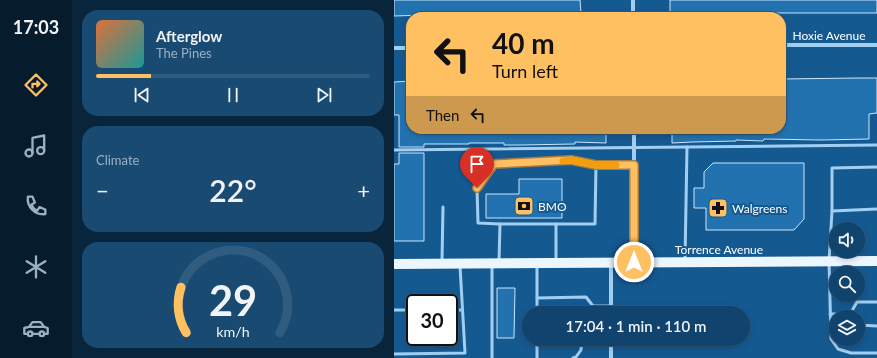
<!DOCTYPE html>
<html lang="en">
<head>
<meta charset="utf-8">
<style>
	:root { --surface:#10436d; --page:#194a72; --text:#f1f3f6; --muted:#9cb0c2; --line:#305c80; --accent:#ffc062 }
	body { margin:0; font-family:Lato,sans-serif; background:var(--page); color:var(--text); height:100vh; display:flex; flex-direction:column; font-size:15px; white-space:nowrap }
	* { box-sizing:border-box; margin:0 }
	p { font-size:13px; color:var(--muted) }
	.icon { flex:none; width:22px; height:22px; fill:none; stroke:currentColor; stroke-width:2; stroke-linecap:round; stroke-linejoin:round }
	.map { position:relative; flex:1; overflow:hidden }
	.side { display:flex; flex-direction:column; gap:10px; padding:10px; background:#09253c; width:322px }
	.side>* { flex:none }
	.banner { position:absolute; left:12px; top:12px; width:380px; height:122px; border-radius:16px; box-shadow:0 2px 6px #0003,0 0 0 1px var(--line); background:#ffc062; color:#111; overflow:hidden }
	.fabs { position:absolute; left:435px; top:222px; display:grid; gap:8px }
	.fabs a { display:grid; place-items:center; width:36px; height:36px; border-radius:50%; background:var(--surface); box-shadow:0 2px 6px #0003,0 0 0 1px var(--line); font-size:20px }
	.speed { position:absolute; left:12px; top:294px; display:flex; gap:8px; font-size:20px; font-weight:700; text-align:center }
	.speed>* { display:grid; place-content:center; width:52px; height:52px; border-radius:50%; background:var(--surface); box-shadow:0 2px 6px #0003,0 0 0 1px var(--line); line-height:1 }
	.speed .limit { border:2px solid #111; border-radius:6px; background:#fff; color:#111 }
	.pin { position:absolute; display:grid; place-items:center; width:34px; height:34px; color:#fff; margin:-41px -17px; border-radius:50% 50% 50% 0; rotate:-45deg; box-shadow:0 0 4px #0007 }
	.pin .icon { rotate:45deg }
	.me { position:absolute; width:44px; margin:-22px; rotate:0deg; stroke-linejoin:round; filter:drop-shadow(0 0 3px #0008) }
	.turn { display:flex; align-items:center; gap:14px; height:84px; padding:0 20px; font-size:18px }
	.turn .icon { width:52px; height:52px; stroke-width:2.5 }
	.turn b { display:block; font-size:28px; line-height:34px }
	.then { display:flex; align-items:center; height:38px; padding:0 20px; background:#0003; gap:8px; font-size:15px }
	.big { font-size:30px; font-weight:600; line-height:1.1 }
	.side .tile { flex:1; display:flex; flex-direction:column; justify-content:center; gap:6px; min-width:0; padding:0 14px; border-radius:16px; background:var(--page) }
	.side .dial { align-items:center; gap:0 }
	.dial svg { height:104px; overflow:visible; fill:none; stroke:var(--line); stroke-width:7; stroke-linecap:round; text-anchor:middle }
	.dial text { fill:var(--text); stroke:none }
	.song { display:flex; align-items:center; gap:12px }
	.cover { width:48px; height:48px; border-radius:6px; background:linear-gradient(135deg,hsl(20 70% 55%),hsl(180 70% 35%)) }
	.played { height:4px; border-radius:2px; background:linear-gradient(90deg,var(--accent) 20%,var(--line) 20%) }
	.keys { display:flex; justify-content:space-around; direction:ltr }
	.heat { display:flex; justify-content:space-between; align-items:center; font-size:22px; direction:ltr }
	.trip { position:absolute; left:128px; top:306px; width:228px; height:40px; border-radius:20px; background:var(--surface); box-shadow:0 2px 6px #0003,0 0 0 1px var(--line); font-weight:600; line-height:40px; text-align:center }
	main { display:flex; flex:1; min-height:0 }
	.menu { display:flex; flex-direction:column; width:72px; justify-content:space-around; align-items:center; background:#061b2c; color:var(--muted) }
	.menu .icon { width:28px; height:28px }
	.menu .selected { color:var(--accent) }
	.menu b { font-size:18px; color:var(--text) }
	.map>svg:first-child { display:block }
	.building { fill:#2372b0; stroke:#c9e6fc }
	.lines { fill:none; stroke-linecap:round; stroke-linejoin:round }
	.lane { stroke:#a2cff1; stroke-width:3 }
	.street { stroke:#a2cff1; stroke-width:4 }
	.primary { stroke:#ecf6ff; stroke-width:10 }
	.route-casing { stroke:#a67d40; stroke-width:10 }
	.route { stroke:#ffc062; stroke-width:7 }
	.slow { stroke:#f59e0b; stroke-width:7 }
	.labels { text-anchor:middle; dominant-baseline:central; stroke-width:4; stroke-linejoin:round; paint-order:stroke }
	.street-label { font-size:12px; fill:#fff; stroke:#155991 }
	.poi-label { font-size:12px; fill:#fff; stroke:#155991; text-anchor:start }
</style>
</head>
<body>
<main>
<nav class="menu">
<b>17:03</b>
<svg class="icon selected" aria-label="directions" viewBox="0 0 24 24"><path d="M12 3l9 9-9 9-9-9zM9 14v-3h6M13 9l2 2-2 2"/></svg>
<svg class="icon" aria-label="music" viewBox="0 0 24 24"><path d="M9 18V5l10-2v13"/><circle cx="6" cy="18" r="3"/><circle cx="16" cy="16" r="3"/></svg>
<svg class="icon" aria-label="phone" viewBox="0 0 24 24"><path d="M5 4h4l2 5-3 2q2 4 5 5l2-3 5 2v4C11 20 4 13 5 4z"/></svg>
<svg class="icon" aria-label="climate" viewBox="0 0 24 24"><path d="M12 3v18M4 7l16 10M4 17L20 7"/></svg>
<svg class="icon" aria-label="car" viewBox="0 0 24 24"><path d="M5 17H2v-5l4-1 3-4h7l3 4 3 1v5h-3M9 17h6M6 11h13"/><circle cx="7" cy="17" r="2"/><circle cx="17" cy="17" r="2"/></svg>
</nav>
<section class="side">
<div class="tile">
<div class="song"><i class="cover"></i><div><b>Afterglow</b><p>The Pines</p></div></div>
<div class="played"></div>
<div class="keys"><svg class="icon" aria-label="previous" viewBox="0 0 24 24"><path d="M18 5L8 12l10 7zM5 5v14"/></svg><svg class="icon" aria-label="pause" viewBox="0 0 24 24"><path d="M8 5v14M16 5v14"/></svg><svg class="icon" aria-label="next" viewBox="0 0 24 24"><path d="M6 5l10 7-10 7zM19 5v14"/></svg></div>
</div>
<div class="tile"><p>Climate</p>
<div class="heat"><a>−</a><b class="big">22°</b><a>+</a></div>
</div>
<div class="tile dial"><svg viewBox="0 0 100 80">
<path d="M14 69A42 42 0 1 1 86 69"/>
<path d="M14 69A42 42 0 0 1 10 34" stroke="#ffc062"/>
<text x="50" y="56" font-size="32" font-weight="700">29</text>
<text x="50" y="72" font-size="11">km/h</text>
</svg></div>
</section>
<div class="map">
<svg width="483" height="358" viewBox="0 0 483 358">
	<rect width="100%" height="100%" fill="#155991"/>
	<g class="building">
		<path d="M0,0h186l1,14 -99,2v-2h-26l-62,2z"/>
		<path d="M276,0h207v13h-106v1l-26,1h-75z"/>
		<path d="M464,78h19v35l-8,1v25l-48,1 -57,-1 -1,2 -27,-1v1l-44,1 -20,1v-14h109v-50z"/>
		<path d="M17,81v48h195v14l-31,-1v2l-54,1h-17v-2h-35v1h-45v3h-25v-32h-5v-33z"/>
		<path d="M5,153h25v88h-30v-77h5z"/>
		<path d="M319,163h91v56l-10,11h-88v-22h-12v-20h10v-16z"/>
		<path d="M125,179h43v39h-76v-24h33z"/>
		<path d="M103,288h18l-1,50h-17z"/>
	</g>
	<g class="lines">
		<g class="lane">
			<path d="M0,150l483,-5"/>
			<path d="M483,167l-45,1v43l-3,50 2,78 7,10 13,4h26"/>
			<path d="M438,211l45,-2"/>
			<path d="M162,224h-56l-22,-1 -1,-35 17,-24 77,-4 25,5"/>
			<path d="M48,261l1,-54"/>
			<path d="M291,261l2,-114"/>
			<path d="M105,262l1,-38"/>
			<path d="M162,262v-38h39l1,-59h38"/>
			<path d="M98,265v93"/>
			<path d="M143,265v48"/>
			<path d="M143,298l49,-1 7,9h18"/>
			<path d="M0,310h21"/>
			<path d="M55,310h13"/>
			<path d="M193,313l6,-7"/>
			<path d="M436,314h20"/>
			<path d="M456,314l7,-12h20"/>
			<path d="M464,325l19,1"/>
			<path d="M143,339v19"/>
			<path d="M0,354l71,-1 -5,-87"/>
			<path d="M179,358l3,-1 5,-7 1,-11"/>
		</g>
		<g class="street">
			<path d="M239,0v17"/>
			<path d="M387,45h96"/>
			<path d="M0,48h17"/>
			<path d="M240,129v133"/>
			<path d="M217,263v50"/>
			<path d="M217,339v19"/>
		</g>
		<path class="primary" d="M0,264l483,-3"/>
	</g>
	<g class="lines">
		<g class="route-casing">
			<path id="route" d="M83,188l17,-24 77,-4 25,5h38v97"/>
		</g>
		<use href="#route" class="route"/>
		<path class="slow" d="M169,161l8,-1 25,5h20"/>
	</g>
	<defs>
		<g id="bank-square" transform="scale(1)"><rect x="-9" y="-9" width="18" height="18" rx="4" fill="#ffc062" stroke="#155991"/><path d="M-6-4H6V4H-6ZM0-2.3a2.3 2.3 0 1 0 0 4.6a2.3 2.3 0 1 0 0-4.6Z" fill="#111"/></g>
		<g id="pharmacy-square" transform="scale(1)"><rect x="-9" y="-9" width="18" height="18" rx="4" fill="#ffc062" stroke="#155991"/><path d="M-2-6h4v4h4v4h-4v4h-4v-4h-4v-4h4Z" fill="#111"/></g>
	</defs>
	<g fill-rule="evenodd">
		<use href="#bank-square" x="130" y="206"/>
		<use href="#pharmacy-square" x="324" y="208"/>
	</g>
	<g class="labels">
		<g class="street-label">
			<text x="435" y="35">Hoxie Avenue</text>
			<text x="325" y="249">Torrence Avenue</text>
		</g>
		<g class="poi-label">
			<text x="144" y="206">BMO</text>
			<text x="338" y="208">Walgreens</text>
		</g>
	</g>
</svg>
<div class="fabs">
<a><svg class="icon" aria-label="sound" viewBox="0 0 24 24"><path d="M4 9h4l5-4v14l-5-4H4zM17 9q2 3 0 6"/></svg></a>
<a><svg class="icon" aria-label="search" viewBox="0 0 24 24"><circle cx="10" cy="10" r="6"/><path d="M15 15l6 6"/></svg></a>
<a><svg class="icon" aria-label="layers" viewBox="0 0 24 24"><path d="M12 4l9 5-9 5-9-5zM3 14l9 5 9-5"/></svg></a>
</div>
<div class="speed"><div class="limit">30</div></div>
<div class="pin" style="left:83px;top:188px;background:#d93025"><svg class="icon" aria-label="arrive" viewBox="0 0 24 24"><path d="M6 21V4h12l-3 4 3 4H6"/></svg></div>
<svg class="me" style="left:240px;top:262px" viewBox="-20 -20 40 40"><circle r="17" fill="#ffc062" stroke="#fff" stroke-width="3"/><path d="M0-11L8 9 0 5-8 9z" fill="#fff"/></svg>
<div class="trip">17:04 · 1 min · 110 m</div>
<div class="banner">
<div class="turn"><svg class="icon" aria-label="left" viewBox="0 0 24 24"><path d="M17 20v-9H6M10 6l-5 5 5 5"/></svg><div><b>40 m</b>Turn left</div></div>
<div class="then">Then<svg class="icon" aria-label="left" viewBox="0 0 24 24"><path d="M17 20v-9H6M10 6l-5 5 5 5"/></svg></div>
</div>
</div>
</main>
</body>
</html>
